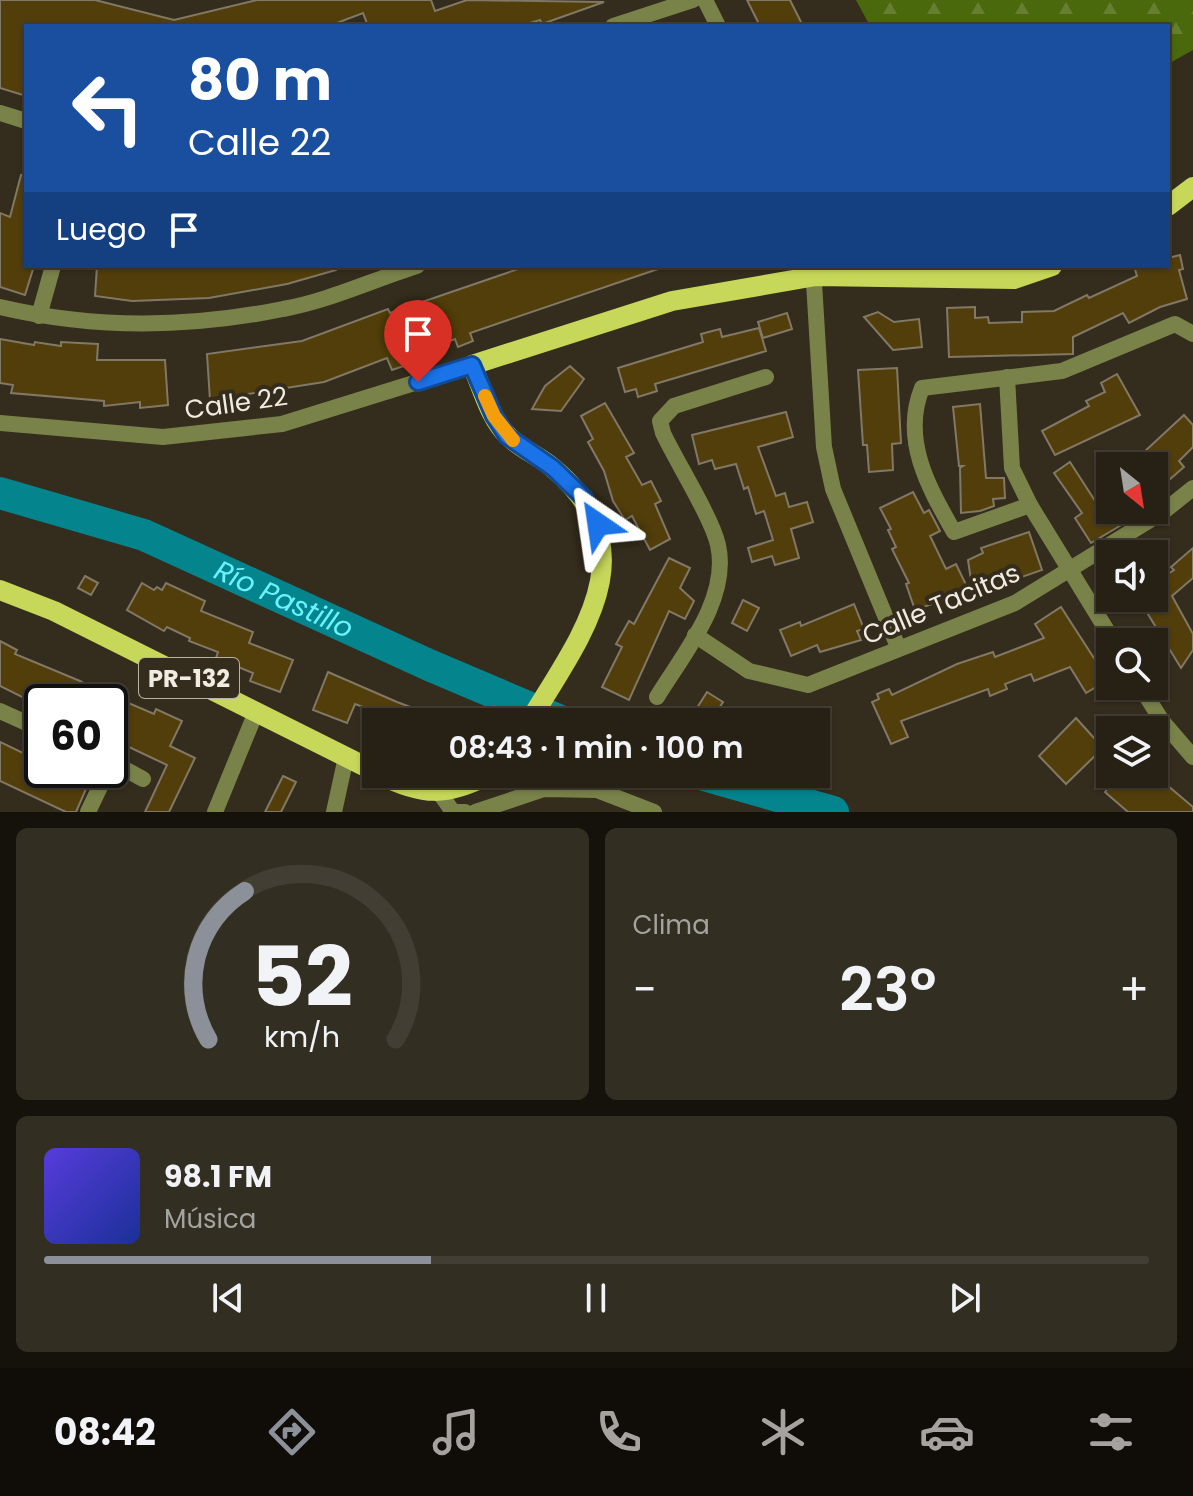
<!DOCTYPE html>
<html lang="es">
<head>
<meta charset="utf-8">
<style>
	:root { --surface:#272115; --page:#332e22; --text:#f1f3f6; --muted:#a4a3a0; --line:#433e34; --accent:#8c9099 }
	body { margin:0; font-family:Poppins,sans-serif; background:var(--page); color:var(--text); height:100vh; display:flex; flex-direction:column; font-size:30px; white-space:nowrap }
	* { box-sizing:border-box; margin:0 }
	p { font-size:26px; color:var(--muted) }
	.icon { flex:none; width:44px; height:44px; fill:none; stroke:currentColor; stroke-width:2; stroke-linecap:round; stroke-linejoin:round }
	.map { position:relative; height:812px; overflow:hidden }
	.details { display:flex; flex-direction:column; gap:16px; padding:16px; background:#15120c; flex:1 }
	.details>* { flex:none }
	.banner { position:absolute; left:24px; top:24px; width:1146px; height:244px; border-radius:0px; box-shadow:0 2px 6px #0004,0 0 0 2px var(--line); background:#1a4fa0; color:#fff; overflow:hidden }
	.needle { width:52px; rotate:150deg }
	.controls { position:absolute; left:1096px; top:452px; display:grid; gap:16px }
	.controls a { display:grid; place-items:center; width:72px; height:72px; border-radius:0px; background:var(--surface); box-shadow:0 2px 6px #0004,0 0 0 2px var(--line); font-size:40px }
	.speed { position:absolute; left:24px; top:684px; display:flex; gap:16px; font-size:40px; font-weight:700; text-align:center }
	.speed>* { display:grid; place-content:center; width:104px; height:104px; border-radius:50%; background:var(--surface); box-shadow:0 2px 6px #0004,0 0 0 2px var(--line); line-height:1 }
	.speed .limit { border:4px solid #111; border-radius:12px; background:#fff; color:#111 }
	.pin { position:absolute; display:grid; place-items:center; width:68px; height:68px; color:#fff; margin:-82px -34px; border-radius:50% 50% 50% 0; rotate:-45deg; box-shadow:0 0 8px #0007 }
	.pin .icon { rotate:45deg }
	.me { position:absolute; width:88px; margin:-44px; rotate:328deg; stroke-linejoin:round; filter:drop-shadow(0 0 6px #0008) }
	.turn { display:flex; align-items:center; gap:28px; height:168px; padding:0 32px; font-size:36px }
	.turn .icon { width:104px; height:104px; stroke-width:2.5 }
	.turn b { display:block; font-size:56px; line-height:68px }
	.then { display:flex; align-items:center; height:76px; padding:0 32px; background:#0003; gap:16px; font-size:30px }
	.big { font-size:60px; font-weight:600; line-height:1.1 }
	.details .tile { flex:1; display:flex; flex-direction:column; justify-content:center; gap:12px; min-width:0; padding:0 28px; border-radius:12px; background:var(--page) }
	.details .dial { align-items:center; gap:0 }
	.dial svg { height:208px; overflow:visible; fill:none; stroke:var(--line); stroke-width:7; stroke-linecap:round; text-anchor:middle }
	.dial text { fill:var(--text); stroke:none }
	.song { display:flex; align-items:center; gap:24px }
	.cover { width:96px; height:96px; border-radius:12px; background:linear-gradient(135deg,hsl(250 70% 55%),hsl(230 70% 35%)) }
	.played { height:8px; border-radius:4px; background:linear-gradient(90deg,var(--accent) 35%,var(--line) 35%) }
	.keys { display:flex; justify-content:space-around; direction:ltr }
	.heat { display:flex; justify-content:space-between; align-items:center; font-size:44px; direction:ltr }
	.details .tiles { flex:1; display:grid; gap:16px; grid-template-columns:1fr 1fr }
	.tile:last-child { grid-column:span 2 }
	.trip { position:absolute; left:362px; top:708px; width:468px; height:80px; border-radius:0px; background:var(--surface); box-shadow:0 2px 6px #0004,0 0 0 2px var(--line); font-weight:600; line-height:80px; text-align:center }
	.dock { display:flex; height:128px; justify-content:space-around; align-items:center; background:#100d08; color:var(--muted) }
	.dock .icon { width:56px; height:56px }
	.dock .selected { color:var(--accent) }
	.dock b { font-size:36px; color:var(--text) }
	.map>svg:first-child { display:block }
	.forest { fill:url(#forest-firs) }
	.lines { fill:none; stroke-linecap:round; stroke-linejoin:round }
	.river { stroke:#04848d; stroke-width:32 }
	.building { fill:#523e0a; stroke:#817866; stroke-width:2 }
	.minor { stroke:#798249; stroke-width:16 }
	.tertiary { stroke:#798249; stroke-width:16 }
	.primary { stroke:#c6d759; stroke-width:20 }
	.route-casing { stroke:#114b97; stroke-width:20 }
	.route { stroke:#1a73e8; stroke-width:14 }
	.slow { stroke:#f59e0b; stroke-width:14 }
	.labels { text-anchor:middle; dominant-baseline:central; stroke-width:8; stroke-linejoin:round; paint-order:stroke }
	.shield { fill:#342c1c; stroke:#b8b2a7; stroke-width:2 }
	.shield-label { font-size:24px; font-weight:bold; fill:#f1ece2 }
	.street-label { font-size:26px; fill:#f1ece2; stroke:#342c1c }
	.water-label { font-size:28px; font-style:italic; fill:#6af2fd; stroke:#342c1c }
</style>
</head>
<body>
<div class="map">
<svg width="1193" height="812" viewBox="0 0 1193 812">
	<defs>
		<pattern id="forest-firs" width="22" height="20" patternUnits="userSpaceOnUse" patternTransform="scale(2)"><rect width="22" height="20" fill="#4a680c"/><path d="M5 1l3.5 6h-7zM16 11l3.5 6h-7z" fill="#657e2f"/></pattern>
	</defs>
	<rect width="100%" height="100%" fill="#342c1c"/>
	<path class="forest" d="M856,0h337v50l-25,14v-38h-298z"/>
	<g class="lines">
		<g class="river">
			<path id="s1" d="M0,493l144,42 285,130 134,57"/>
			<path d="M701,774l132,38"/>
		</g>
	</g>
	<g class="building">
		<path d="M0,0h95l79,20 83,-20h174l4,11 32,-11 137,2 -62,22 -2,-4 -20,6h-152l-5,-13 -34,13h-155l-1,-3v3h-147v70l-26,-8z"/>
		<path d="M747,0h43l13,26h-43z"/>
		<path d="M21,175l5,1v90h8l-9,29 -25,-8v-74l10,4z"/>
		<path d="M1180,255l3,14 -4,1 8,29 -27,8 -31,16 -6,-10 -50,24v17l-124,3 -2,-49 28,-1v11l13,-1 1,6 33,-1v-10l32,-1 33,-16 2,3 48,-22 -3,-10h34v-8z"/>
		<path d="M97,266h239v4l-49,14 -78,14 -77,3 -37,-5z"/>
		<path d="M527,266l134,2 -191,65 3,8 -15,6 -3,-8 -36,13 2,8 -29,10 -5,-12 -63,24 -114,18 -3,-46 95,-13 86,-32 2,4z"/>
		<path d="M878,312l16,10 25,-3 3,28 -29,3 -29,-33z"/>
		<path d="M787,313l5,16 -29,9 -5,-16z"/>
		<path d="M759,328l7,23 -111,33 2,7 -19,6 -2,-8 -11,3 -7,-24 85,-26 -2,-8 19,-5 2,8z"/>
		<path d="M0,339l34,6 1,-3 26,4v-4l37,2 -1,16h68l3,45 -28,3v-6l-36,4v-5l-93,-8 2,-8 -13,-2z"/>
		<path d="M570,366l14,13 -23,32 -29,-2 13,-23z"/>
		<path d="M897,368l4,75 -9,1 1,26 -24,2 -2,-27h-4l-5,-75z"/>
		<path d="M1117,374l23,41 -85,40 -13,-24 47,-25 -3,-5 19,-9 -4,-9z"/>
		<path d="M605,403l29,50 -8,4 16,28 9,-4 10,20 -6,3 15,35 -20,11 -18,-34 -7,4 -12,-19 -9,-30 -16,-29 5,-3 -12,-23z"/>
		<path d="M980,404l6,74h18l1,20 -12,1 1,7 -14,5 -19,2 -1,-45 3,-2h-4l-6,-59z"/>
		<path d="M786,412l7,25 -35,10 18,49 9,-3 4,14 18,-5 6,20 -22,7 8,29 -24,7 -3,-9 -20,6 -4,-14 25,-8 -9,-29 -8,3 -8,-27 -4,2 -8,-25 -21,5 -3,-9 -13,4 -7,-29z"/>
		<path d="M1184,415l9,10v22l-14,14 5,6 -15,13 -25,-28z"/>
		<path d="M1070,462l27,42 10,-6 3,12h4l9,14 -32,19 -16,-25 7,-5 -28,-40z"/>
		<path d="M913,492l11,21 5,-3 11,21 -10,5 16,33 10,-5 13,27 -54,19 -9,-26 3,-1 -17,-34 4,-2 -8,-17 3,-1 -11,-21z"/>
		<path d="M1029,532l13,38 -69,24 -5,-34 15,-7 -2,-5z"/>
		<path d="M1193,548v30l-21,18 21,38v16l-12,18 -43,-70h16v-15l20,-13 -3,-3z"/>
		<path d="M669,558l21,10 -10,20 14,13 -9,18 -16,-8 -40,89 -27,-13 20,-40 -6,-3 13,-23 5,3z"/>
		<path d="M85,576l13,7 -7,12 -13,-7z"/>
		<path d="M142,583l12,7 3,-3 5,3 4,-7 39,18 -4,10 52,21 -4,11 44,17 -13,32 -30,-11 3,-8 -37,-15 2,-6 -29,-11 1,-3 -23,-11 -3,4 -37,-21z"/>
		<path d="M743,600l16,8 -12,23 -15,-8z"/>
		<path d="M854,604l10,25 -7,2 4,9 -41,12 -3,-7 -26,11 -11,-26 20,-8 1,4z"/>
		<path d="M1061,607l47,73 -22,13 -16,-26 -36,14 -3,-7 -26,10 2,5 -17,7 -2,-7 -87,32 7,16 -17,7 -19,-42 7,-3 -2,-5 12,-5 3,6 65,-31 36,-12 2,5 49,-19 -9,-14z"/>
		<path d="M0,641l17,9 -2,4 65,27 38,22 1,-4 35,15 2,-5 26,12 -12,25 25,12 -26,54h-24l22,-47 -57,-27v-36h-68v5l-42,-21z"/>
		<path d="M328,672l69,30 53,20h-61l2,-5 -36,-13 -8,19 -34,-13z"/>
		<path d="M707,692l16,10 -13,20h-22z"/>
		<path d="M1076,718l27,30 -37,36 -27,-28z"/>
		<path d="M0,742l29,14 3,-6 10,5v15h19l28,12 -13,30h-10l-66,-31z"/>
		<path d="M1119,774h35l39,33v5h-65l-23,-20z"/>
		<path d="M283,776l13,6 -15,30h-16z"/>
	</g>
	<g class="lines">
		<g class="minor">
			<path d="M705,0l13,26"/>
			<path d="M613,26l80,-26"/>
			<path d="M0,113l26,8"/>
			<path d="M813,266l11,181 9,42 65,158"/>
			<path d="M0,307c94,22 189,21 283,2 45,-8 90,-29 134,-43"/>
			<path d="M39,316l14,-50"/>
			<path d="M1007,377l5,91 18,37 84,137"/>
			<path d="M0,423l163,14 119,-13 190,-59"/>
			<path d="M1030,505l-76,27c-25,-44 -53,-92 -32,-144l140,-17 113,-47 18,10"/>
			<path d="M695,635l54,36 59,14 207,-82 148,-91 30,-24"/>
			<path d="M1140,686l22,35 31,36"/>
			<path d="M657,697c27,-44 73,-98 61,-152 -6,-27 -42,-84 -55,-112l-3,-12 14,-15 92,-29"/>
			<path d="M0,711l42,19"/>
			<path d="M110,761l33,18"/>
			<path d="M88,812l20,-42"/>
			<path d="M334,812l12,-55"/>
		</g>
		<g class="tertiary">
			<path d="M439,792l14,20h12"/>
			<path d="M215,812l41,-100"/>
			<path d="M475,812l69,-23 53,1 57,22"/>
		</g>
		<g class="primary">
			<path d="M1168,206l25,-19"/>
			<path d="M0,590l54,21 322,161"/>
			<path d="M529,722c51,-85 122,-171 24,-254 -14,-12 -32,-19 -45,-32 -18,-17 -26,-48 -36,-71l200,-64 144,-25 198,3 38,-13"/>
			<path d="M379,774c43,22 68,23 111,0"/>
		</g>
	</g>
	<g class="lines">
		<g class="route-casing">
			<path id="route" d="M418,382l54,-17 22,51 13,20 46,32 31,30 14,26"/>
		</g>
		<use href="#route" class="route"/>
		<path class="slow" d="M485,396l9,20 19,24"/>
	</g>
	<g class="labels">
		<rect class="shield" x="139" y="658" width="100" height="40" rx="6"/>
		<g class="shield-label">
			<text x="189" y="678">PR-132</text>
		</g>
		<g class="street-label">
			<text transform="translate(236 403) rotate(-8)">Calle 22</text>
			<text transform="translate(941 604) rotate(-23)">Calle Tacitas</text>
		</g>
		<g class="water-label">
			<text stroke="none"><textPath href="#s1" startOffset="304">Río Pastillo</textPath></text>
		</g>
	</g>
</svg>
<div class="controls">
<a><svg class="needle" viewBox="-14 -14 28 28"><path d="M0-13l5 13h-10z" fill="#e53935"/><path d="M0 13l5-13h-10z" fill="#a4a3a0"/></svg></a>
<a><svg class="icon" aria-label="sound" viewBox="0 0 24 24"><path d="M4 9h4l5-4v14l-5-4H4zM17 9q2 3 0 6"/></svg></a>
<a><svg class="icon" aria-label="search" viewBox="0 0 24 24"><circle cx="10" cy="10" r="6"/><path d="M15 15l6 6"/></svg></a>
<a><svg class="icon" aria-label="layers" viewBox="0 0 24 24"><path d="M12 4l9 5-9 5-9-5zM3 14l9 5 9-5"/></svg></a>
</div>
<div class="speed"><div class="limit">60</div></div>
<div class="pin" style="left:418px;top:382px;background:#d93025"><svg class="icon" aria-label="arrive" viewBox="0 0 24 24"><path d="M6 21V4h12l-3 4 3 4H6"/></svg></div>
<svg class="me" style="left:598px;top:524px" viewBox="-20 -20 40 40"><path d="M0-17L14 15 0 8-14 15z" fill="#1a73e8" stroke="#fff" stroke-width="4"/></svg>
<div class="trip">08:43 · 1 min · 100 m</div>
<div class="banner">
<div class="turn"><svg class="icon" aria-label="left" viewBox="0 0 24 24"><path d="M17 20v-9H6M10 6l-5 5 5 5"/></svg><div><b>80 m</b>Calle 22</div></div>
<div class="then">Luego<svg class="icon" aria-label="arrive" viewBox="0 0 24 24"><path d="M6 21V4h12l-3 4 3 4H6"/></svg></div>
</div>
</div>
<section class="details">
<div class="tiles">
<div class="tile dial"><svg viewBox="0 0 100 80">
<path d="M14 69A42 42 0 1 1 86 69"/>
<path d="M14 69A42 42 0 0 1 28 12" stroke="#8c9099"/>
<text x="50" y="56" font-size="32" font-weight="700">52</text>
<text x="50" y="72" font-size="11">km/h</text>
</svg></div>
<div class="tile"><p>Clima</p>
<div class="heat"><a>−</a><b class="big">23°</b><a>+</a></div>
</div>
<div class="tile">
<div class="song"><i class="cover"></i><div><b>98.1 FM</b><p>Música</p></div></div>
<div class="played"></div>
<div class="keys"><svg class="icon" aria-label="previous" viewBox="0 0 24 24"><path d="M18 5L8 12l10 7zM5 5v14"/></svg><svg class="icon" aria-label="pause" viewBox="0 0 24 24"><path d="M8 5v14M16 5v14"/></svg><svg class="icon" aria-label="next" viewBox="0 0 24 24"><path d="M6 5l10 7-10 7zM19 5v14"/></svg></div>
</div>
</div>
</section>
<nav class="dock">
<b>08:42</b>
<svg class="icon selected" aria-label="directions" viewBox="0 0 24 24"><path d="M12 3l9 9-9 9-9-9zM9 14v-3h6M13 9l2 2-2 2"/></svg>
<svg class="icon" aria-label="music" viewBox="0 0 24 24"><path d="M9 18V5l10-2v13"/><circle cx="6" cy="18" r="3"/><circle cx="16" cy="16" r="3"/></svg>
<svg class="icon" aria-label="phone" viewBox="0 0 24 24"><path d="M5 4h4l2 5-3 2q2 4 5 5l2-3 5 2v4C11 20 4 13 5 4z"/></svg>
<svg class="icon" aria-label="climate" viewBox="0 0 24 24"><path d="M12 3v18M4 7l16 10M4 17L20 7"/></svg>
<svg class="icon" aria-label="car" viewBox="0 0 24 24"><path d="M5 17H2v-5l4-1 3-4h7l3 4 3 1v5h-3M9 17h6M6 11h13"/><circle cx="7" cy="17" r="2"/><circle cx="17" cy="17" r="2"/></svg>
<svg class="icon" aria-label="filters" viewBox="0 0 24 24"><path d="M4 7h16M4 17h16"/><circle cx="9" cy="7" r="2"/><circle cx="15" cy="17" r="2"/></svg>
</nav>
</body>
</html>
